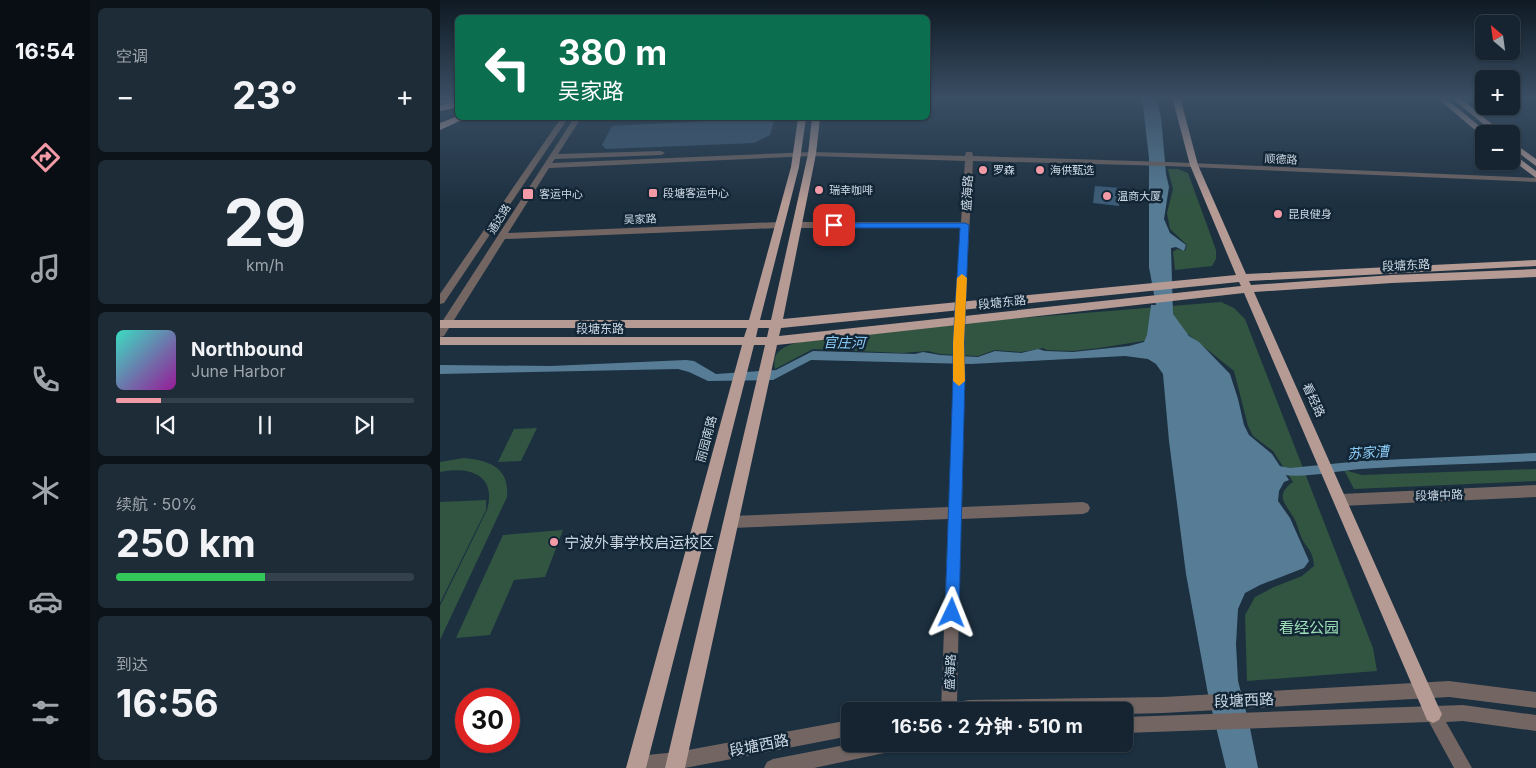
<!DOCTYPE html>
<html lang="zh">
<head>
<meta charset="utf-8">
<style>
	:root { --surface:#152430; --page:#1e2c38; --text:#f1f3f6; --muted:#9da4ab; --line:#34414c; --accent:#f39aa7 }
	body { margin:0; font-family:Inter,"Noto Sans SC",sans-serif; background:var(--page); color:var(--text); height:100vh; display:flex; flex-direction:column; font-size:19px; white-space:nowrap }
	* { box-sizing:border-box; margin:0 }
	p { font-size:16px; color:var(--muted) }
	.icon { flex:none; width:28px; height:28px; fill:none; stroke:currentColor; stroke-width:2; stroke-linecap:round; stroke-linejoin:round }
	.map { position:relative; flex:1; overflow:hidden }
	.panel { display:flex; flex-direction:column; gap:8px; padding:8px; background:#0c141a; width:350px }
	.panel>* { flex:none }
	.top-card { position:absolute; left:15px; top:15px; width:475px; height:105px; border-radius:8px; box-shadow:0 1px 4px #0004,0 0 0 1px var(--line); background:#0b6e4f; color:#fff; overflow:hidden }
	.needle { width:32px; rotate:331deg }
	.tools { position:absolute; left:1035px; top:15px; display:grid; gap:10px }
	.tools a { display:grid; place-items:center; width:45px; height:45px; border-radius:8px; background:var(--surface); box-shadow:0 1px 4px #0004,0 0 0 1px var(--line); font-size:25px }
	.speed { position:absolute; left:15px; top:688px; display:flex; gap:10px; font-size:25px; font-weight:700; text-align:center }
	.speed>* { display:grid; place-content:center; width:65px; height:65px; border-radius:50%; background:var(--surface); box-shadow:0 1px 4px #0004,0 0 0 1px var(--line); line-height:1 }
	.speed .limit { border:8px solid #d22; background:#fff; color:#111 }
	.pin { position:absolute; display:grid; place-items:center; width:42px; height:42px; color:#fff; margin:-21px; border-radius:10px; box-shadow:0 2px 8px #0006 }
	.me { position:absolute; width:55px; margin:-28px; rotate:2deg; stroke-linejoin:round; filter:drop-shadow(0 0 4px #0008) }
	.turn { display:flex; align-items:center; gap:18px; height:105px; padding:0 20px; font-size:22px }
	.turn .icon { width:65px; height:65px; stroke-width:2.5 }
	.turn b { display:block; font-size:35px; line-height:42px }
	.big { font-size:38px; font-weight:700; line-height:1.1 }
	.panel .tile { flex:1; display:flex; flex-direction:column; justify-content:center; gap:8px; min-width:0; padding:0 18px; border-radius:8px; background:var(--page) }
	.panel .dial { align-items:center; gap:0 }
	.dial b { font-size:65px; line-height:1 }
	.song { display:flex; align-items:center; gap:15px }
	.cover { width:60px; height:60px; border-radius:8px; background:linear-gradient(135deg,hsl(170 70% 55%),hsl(300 70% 35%)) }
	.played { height:5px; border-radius:2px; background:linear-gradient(90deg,var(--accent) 15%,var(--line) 15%) }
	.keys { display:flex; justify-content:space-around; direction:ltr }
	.heat { display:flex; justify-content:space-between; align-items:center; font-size:28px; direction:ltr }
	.charge { height:8px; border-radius:4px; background:linear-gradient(90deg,#34c759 50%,var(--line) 0) }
	.trip { position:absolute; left:401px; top:702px; width:292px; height:50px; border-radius:8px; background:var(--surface); box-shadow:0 1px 4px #0004,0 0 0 1px var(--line); font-weight:700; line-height:50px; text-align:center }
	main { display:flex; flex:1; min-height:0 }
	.tab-bar { display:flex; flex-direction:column; width:90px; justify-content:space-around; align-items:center; background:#080e13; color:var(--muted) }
	.tab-bar .icon { width:35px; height:35px }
	.tab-bar .on { color:var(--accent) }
	.tab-bar b { font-size:22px; color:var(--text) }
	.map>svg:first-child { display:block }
	.green { fill:#325541 }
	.water { fill:#577d96 }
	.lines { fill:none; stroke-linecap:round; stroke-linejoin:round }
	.canal { fill:#577d96; fill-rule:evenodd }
	.building { fill:#3c5c77 }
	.minor { fill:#726562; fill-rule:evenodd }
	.major { fill:#b69b95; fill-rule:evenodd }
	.highway { fill:#d1b0aa; fill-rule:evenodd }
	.route { fill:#1a73e8; stroke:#114b97 }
	.slow { fill:#f59e0b }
	.poi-dot { fill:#f39aa7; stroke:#132636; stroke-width:2 }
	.labels { text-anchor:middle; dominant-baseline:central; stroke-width:5; stroke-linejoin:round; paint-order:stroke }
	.far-street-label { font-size:11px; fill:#cdd9e4; stroke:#132636 }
	.far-poi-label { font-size:11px; fill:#cdd9e4; stroke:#132636; text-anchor:start }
	.street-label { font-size:12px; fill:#cdd9e4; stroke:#132636 }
	.water-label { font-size:14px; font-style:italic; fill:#8ecef8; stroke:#132636 }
	.near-poi-label { font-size:15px; fill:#cdd9e4; stroke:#132636; text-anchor:start }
	.near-park-label { font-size:15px; fill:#9ee1b8; stroke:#132636 }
	.near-street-label { font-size:15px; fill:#cdd9e4; stroke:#132636 }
</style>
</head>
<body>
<main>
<nav class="tab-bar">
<b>16:54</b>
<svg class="icon on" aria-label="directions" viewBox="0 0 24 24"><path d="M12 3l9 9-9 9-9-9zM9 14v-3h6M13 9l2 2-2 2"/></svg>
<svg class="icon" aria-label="music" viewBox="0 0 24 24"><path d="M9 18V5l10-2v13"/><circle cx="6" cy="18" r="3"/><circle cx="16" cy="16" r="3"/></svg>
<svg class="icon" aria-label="phone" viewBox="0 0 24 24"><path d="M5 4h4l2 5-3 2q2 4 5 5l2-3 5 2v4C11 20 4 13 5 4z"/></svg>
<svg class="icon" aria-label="climate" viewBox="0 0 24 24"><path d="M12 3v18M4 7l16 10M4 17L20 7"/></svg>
<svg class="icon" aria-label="car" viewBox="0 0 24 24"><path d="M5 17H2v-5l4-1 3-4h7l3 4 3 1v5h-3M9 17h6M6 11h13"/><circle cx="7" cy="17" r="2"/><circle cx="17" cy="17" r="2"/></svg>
<svg class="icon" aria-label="filters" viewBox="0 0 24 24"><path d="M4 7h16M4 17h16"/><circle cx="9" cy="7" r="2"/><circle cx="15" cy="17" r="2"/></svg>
</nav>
<section class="panel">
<div class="tile"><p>空调</p>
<div class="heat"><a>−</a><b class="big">23°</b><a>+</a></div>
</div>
<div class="tile dial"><b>29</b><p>km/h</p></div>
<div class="tile">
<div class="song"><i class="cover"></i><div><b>Northbound</b><p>June Harbor</p></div></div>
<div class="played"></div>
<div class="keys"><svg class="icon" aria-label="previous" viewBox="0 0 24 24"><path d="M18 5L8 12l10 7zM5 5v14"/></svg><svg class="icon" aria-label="pause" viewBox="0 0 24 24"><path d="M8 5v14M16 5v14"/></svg><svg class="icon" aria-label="next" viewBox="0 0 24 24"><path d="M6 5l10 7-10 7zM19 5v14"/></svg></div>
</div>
<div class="tile"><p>续航 · 50%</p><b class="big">250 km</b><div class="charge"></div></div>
<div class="tile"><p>到达</p><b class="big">16:56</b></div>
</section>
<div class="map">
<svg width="1096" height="768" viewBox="0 0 1096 768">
	<rect width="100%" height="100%" fill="#1c3040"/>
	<g class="green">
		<path d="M728,169h10l10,4 28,77v9l-4,7 -37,4 -2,-18 4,-3 8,2 2,-6 -17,-16 -3,-16 6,-24z"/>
		<path d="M781,302l13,6 11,11 128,329 4,23 -130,10 -2,-66 10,-18 19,-10 28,-11 12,-10c-1,-15 -5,-15 -12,-27 -3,-6 -4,-13 -7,-19 -8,-15 -22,-24 -2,-38l-20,-31 -20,-15 -5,-10 -14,-55 -46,-37 -89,14 -26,3 -27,-1 -2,-2 -23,4 -26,-2 -17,6 -38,-2 -12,-3 -27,2 -88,-4 -38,20c-4,-18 10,-23 24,-27l173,-20z"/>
		<path d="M97,428l-16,33 -23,1 16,-33z"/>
		<path d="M24,458c25,2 46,10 43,39l-67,143v-34l47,-96c10,-35 -17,-44 -47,-38v-10z"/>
		<path d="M1096,469v12l-182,8 -10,-19 18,5z"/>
		<path d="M46,500v10l-46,93v-101z"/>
		<path d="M123,530l-18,47 -31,3 -24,55 -34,3 47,-103z"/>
	</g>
	<path class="water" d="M702,97h14l5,20 5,57 3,13 -5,32 6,14 16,12 -2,6 -8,-4 -5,1 2,66 16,22 10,6 31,32 8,25 6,26 5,10 23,19 17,26 -5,2 -5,9 -1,10 12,17 19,43 -5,7 -44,17 -15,8 -7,16 -2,35 2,37 11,42 9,45h-32l-18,-74 -22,-120 -17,-133 -6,-67 -7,-10 -8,-5 -23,-3 -154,8 -160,-4 -38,20 -65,1 -19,-9 -11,-3 -238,5v-9l111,1 135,-6 8,1 22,13 60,-4 37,-19 102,3 8,-2 17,3 38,2 17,-6 26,2 17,-4 7,2 28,1 56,-6 15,-4 3,-7 4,-30h5l-7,-38v-109z"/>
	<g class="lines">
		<path class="canal" d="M1096,453v8c-58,3 -117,4 -176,8 -27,2 -64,12 -90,3l-2,-3 2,-3 3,-1 17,3 71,-7z"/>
	</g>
	<g class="building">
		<path d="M268,118h67l-5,17 -16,8 -148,6 -4,-4 10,-19 95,-5z"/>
		<path d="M655,186l25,2 -1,18 -26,-3z"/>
	</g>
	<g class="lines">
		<g class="minor">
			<path d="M121,118h7l-124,185 -4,1v-10z"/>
			<path d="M134,118h7l-23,36 103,-3 4,2 -4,2 -106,4 -3,4 260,-11 153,4 1,-4h6l1,4 195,6 368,16v4l-368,-16 -195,-5 -10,182 2,34 -3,130 121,-5 5,2 2,4 -2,4 -5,2 -122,5 -4,183 12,-2 194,-3 286,-16 87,11v16l-87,-11 -286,16 -38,1v-3h-184l7,-192 -217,9 -5,-2 -2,-4 2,-4 5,-2 218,-9 4,-130v-34l7,-115h-163l-4,-3 4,-3h164l4,-61 -153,-5 -263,12 -41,65 271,-11 4,3 -4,3 -274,11 -61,97 -4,1v-12z"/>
			<path d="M1096,485v12l-195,9 -5,-2 -2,-4 2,-4 5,-2z"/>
			<path d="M1023,705l73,10v16l-73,-10 -17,1 26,46h-18l-25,-46 -304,11v-16z"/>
			<path d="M410,720v16l-165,32h-55l-2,-3 3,-6 6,-3 40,-4z"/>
			<path d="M410,744h47l-2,6 -6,2 -75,16h-50l3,-6 6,-3z"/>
		</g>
		<g class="major">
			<path d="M18,97v4l-18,3v-4z"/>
			<path d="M732,97h8l18,68 48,109 290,-14v6l-287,15 2,4 141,-10 144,-6v8l-144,6 -138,9 185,416 3,6 -3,6 -6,3 -6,-3 -183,-427 -467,52 -92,423h-20l100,-423h-11l-108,423h-20l116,-423h-302v-8h304l3,-9h-307v-8h309l42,-153 7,-49h8l-7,49 -39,153h11l37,-166 4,-36h8l-4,36 -33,165 453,-44 -46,-110zM799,282l2,4 -462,50 2,-8zM318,328h11l-2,9h-11z"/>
			<path d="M996,97h8l45,37 -7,2z"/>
			<path d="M1011,97h8l45,37h-9z"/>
			<path d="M1071,141l25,18v7l-25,-19z"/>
			<path d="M1071,152l25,19v7l-25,-19z"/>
		</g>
		<g class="highway">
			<path d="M18,101v6l-18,4v-6z"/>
			<path d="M18,116l8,2 -26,12v-7z"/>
		</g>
	</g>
	<linearGradient id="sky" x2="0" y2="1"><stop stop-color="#0f1a23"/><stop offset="0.48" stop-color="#3a4e64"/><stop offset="1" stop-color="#3a4e64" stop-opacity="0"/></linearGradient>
	<rect width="1096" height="204" fill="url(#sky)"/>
	<path class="route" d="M391,223h134l4,2 -5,118 1,34 -6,236 -2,5 -5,2 -5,-2 -2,-5 8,-236v-34l7,-115h-126l-4,-3z"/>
	<path class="slow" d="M522,274l5,4 -3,65 1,38 -6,5 -6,-5v-38l4,-65z"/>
	<g class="poi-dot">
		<circle cx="543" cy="170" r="5"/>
		<circle cx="600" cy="170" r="5"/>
		<circle cx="379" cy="190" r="5"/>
		<rect x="208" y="188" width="10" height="10" rx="2.5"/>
		<rect x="82" y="188" width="12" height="12" rx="2.5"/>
		<circle cx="667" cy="196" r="5"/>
		<circle cx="838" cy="214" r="5"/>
		<circle cx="114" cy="542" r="5"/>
	</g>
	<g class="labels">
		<g class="far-street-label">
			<text transform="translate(841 159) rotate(3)">顺德路</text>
			<text transform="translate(59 219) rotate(-58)">通达路</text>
			<text transform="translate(200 219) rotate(-2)">吴家路</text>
		</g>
		<g class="far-poi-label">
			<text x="553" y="170">罗森</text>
			<text x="610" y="170">海供甄选</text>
			<text x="389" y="190">瑞幸咖啡</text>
			<text x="223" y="193">段塘客运中心</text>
			<text x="99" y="194">客运中心</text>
			<text x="677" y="196">温商大厦</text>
			<text x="848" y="214">昆良健身</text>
		</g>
		<g class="street-label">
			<text transform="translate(527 193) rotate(-87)">盛海路</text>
			<text transform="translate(966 265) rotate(-3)">段塘东路</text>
			<text transform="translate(562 302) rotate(-6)">段塘东路</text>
			<text x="160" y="328">段塘东路</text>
			<text transform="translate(874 400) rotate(65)">看经路</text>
			<text transform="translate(266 439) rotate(-75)">丽园南路</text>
			<text transform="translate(999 495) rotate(-2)">段塘中路</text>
			<text transform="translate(510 672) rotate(-88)">盛海路</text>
		</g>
		<g class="water-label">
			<text transform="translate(404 342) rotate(1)">官庄河</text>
			<text transform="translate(928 452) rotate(-4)">苏家漕</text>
		</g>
		<g class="near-poi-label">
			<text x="124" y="542">宁波外事学校启运校区</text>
		</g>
		<g class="near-park-label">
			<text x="869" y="627">看经公园</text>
		</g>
		<g class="near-street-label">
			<text transform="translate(804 700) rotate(-3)">段塘西路</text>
			<text transform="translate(319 745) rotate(-11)">段塘西路</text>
		</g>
	</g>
</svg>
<div class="tools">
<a><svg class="needle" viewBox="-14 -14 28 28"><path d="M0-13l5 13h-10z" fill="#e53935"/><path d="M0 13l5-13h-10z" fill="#9da4ab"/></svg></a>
<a>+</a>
<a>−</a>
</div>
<div class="speed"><div class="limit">30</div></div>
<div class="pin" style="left:394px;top:225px;background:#d93025"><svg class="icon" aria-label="arrive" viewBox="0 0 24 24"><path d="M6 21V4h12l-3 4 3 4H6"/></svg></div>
<svg class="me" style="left:512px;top:613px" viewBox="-20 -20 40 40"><path d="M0-17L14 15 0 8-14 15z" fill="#1a73e8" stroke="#fff" stroke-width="4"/></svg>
<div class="trip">16:56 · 2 分钟 · 510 m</div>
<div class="top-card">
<div class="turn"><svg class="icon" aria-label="left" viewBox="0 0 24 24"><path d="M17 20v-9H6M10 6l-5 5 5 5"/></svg><div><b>380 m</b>吴家路</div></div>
</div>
</div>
</main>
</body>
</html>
